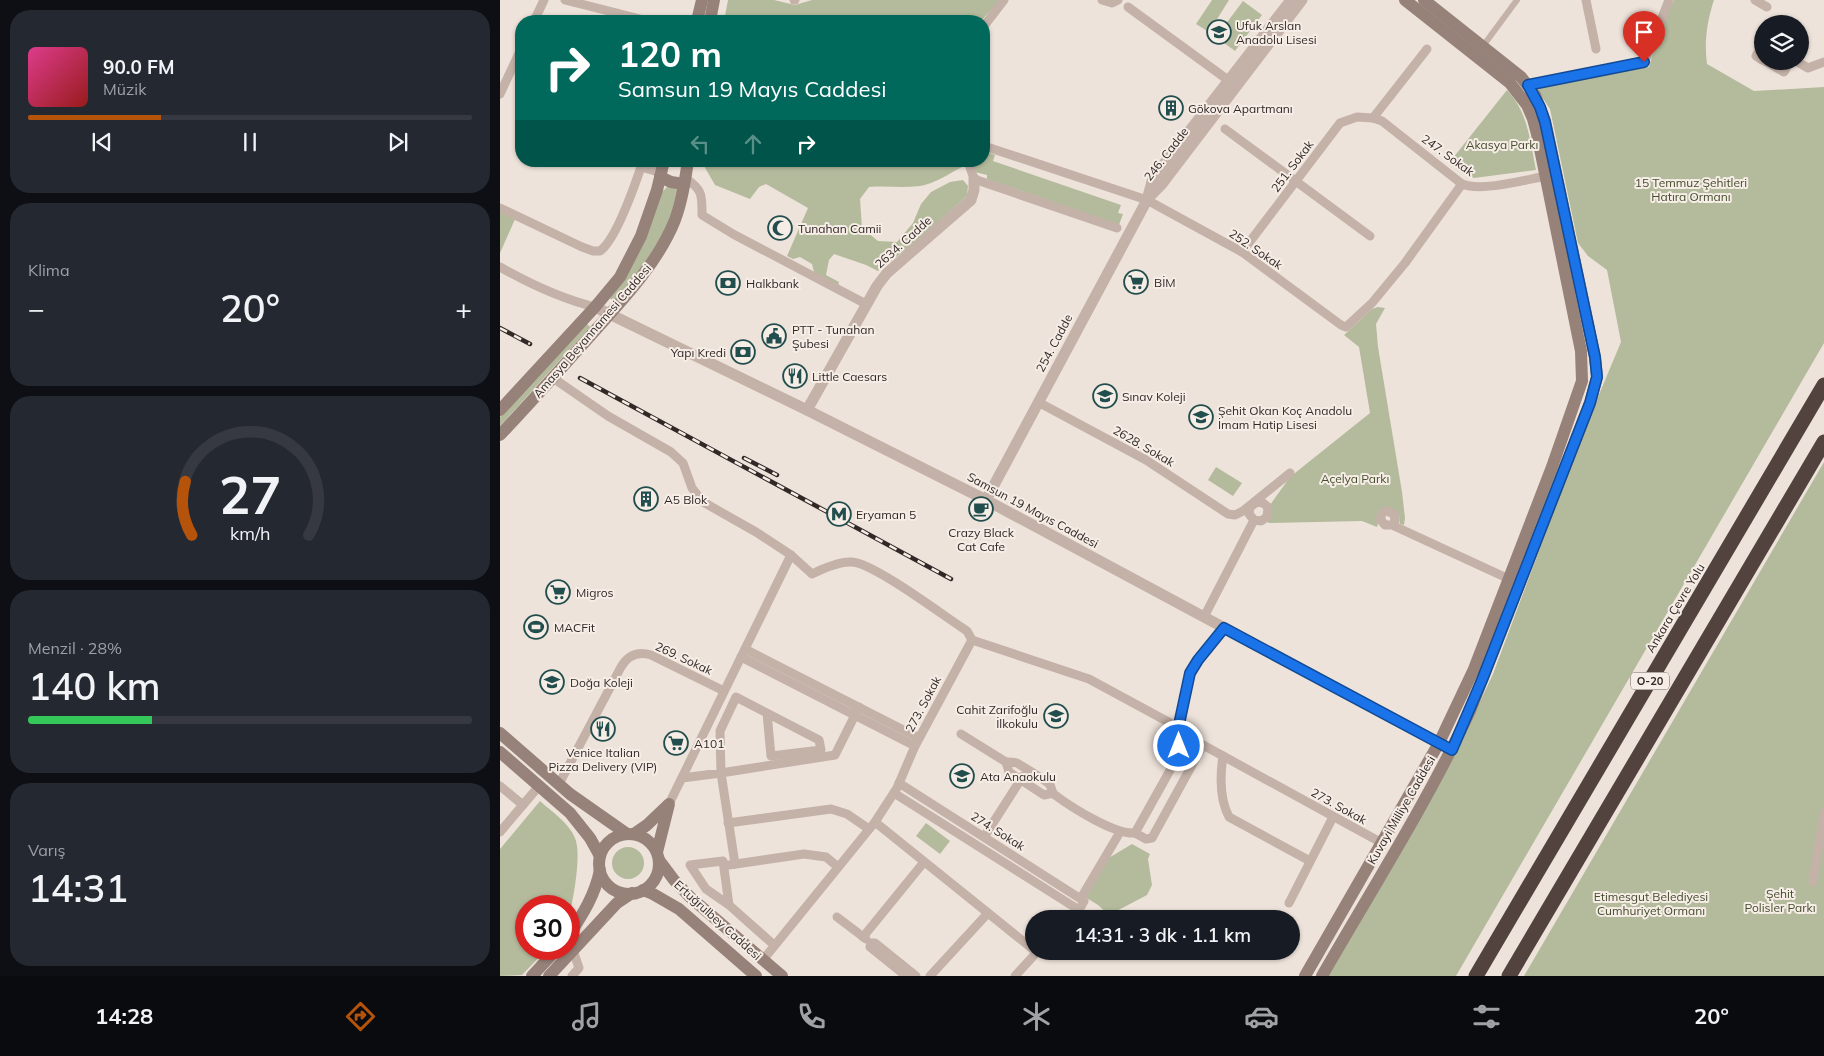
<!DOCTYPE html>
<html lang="tr">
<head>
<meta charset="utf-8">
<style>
	:root { --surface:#171b24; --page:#242831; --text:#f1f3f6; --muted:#9ea1a6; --line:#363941; --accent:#b45309 }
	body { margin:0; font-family:Mulish,sans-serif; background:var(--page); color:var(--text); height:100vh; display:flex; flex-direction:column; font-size:19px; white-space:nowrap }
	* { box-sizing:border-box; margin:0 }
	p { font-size:16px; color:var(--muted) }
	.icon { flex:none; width:28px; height:28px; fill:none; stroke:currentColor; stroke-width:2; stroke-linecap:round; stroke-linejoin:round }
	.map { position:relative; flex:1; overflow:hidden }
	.sheet { display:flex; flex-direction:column; gap:10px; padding:10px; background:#0d0f14; width:500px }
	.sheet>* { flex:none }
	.top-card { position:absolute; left:15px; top:15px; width:475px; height:152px; border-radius:20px; box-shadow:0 1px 4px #0004; background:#00695c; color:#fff; overflow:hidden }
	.controls { position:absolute; left:1254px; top:15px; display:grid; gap:10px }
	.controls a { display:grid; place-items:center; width:55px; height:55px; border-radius:50%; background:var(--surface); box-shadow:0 1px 4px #0004; font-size:25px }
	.speed { position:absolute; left:15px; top:895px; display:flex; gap:10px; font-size:25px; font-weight:700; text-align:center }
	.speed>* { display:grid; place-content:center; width:65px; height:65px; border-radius:50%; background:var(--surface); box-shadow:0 1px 4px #0004; line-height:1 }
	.speed .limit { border:8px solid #d22; background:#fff; color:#111 }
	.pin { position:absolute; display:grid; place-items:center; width:42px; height:42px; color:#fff; margin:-51px -21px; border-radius:50% 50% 50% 0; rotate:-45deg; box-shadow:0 0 5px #0007 }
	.pin .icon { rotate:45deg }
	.me { position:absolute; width:55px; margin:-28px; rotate:0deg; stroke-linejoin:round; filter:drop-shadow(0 0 4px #0008) }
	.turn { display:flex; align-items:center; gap:18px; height:105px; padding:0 20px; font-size:22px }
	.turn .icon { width:65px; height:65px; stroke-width:2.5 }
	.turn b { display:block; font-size:35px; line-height:42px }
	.lanes { display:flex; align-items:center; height:48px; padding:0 20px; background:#0003; justify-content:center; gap:25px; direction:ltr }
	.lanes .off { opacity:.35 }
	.big { font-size:38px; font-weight:600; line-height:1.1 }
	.sheet .tile { flex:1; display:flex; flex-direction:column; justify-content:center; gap:8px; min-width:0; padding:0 18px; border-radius:20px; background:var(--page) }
	.sheet .dial { align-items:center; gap:0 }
	.dial svg { height:130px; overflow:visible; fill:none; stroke:var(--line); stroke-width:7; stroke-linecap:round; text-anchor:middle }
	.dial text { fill:var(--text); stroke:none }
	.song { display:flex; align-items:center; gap:15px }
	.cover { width:60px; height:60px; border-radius:8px; background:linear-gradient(135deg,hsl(330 70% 55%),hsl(0 70% 35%)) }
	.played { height:5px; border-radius:2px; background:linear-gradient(90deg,var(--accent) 30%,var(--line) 30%) }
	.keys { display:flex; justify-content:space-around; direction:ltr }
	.heat { display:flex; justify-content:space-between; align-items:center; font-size:28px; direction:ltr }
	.charge { height:8px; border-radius:4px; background:linear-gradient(90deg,#34c759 28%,var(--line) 0) }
	.trip { position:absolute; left:525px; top:910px; width:275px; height:50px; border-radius:25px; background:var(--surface); box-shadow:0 1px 4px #0004; font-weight:600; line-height:50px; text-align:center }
	.dock { display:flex; height:80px; justify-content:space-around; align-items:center; background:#090b0e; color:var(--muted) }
	.dock .icon { width:35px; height:35px }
	.dock .current { color:var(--accent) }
	.dock b { font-size:22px; color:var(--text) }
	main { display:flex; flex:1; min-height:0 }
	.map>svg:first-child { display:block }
	.green { fill:#b4bb9c }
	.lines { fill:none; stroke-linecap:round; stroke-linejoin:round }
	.pedestrian { stroke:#c4b2a8; stroke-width:6 }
	.minor { stroke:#c4b2a8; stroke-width:9 }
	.tertiary { stroke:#c4b2a8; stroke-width:11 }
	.secondary { stroke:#97827a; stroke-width:12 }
	.motorway { stroke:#52433f; stroke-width:15 }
	.rail-casing { stroke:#322927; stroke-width:4.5 }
	.rail { stroke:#f6ede6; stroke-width:2.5; stroke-dasharray:8; stroke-linecap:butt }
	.route-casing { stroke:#114b97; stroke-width:12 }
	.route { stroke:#1a73e8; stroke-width:9 }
	.labels { text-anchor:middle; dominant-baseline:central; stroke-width:4; stroke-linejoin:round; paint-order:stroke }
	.shield { fill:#f6ede6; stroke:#6d6460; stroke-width:1 }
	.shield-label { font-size:11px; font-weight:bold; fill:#322927 }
	.poi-label { font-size:12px; fill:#322927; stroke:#f6ede6; text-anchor:start }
	.park-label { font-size:12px; fill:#454d2e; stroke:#f6ede6 }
	.street-label { font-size:12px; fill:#322927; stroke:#f6ede6 }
</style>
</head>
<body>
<main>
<section class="sheet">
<div class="tile">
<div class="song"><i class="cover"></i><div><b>90.0 FM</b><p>Müzik</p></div></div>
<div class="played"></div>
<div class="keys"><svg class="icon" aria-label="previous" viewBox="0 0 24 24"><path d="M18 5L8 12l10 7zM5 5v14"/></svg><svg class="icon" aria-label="pause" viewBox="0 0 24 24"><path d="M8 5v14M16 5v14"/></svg><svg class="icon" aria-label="next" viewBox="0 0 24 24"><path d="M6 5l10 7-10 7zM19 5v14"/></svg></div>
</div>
<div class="tile"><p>Klima</p>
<div class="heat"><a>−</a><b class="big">20°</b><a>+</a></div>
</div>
<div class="tile dial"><svg viewBox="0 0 100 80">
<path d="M14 69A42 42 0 1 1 86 69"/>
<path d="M14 69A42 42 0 0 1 10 36" stroke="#b45309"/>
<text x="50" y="56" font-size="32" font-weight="700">27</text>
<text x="50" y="72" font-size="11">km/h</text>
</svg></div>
<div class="tile"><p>Menzil · 28%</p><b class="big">140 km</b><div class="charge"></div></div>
<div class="tile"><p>Varış</p><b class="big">14:31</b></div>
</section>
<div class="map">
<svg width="1324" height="976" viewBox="0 0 1324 976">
	<rect width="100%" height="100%" fill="#eee3da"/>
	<g class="green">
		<path d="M228,0h46l21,5 17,-5h188l-19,21h-257z"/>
		<path d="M712,0h17l-20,32 -13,-8z"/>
		<path d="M1174,0h40c-7,21 -10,42 -7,64l47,27 70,-4v256l-368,633h-128l128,-223 37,-79 92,-246 36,-86 -14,-72 -19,-14 -10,-13 -28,-134 -12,-18 3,-5 108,-19 11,-37z"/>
		<path d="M743,1l19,14 -27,36 -19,-14z"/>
		<path d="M1007,90c21,22 23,51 29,80l-62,8 -11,-4 -14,-11z"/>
		<path d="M484,151l11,4 -2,6 128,44 -3,8 5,1 -4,11 -132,-46v-4l-12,-3 -2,-11h11z"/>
		<path d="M204,161h257l1,6c-10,5 -20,12 -31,16 -18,7 -42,2 -62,4l-9,12 2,29 16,13 19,1 16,-19 8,-19 10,-12 19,-10 13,-2 5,6 -1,10 -55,49 -34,26 -12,-6 -32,-11 -5,6 -3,15 13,7 -1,4 -24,-14 -2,-8 -12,-7 -7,2 -6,-3 21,-48 -42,-24 -7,3 -9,12 -35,-14 -11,-19z"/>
		<path d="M168,186l8,2 1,2 -9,37 -32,49 -23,26 -3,-4 52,-106z"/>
		<path d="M0,210l16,7 -16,36z"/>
		<path d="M878,307l7,1 -9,16 2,23 24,145 3,26 -1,7 -4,-1 -1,-8 -7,-6 -16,10 2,4 -1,3 -15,-6 -93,2 -3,-2 4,-16 20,-28 80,-64 -11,-66 -15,-12 28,-26z"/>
		<path d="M86,323l4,4 -90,99v-9z"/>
		<path d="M1324,462v514h-300z"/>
		<path d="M716,467l26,16 -9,13 -25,-16z"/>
		<path d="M40,801c12,11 29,22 35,37 7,16 -2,62 -6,79v-11h-43v43h21l-25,26 -22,1v-127z"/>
		<path d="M426,823l24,18 -10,13 -24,-18z"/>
		<path d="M632,844l18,10 -2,5 4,26 -5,10 -38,20 -11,-10 -13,-8 22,-38z"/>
		<circle cx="128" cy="863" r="16"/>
	</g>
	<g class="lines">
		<path class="pedestrian" d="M983,46l34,-46"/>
		<g class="minor">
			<path d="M65,0l83,21"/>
			<path d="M294,0h1"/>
			<path d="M602,0l10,3 6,-3"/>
			<path d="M1086,0l10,49"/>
			<path d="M1255,0l12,7"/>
			<path d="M628,7l100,73"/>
			<path d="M34,21l10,-21"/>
			<path d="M484,26l20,-26"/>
			<path d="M1262,45l-6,11 6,4"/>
			<path d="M1265,61l19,11 6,-11"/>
			<path d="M1296,61l12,7 16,-6"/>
			<path d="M1028,85l114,-22 5,-7 22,-56"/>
			<path d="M0,94l21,-45"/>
			<path d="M873,118l54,-69"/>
			<path d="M725,129l145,107"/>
			<path d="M484,146l163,54 95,52 99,73 5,2 26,-24 33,-40 57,-79"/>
			<path d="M468,161l6,18 143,49"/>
			<path d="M141,167l21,6"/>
			<path d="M185,178c18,12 17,17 17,37l31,19 133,70"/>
			<path d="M0,208l82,39 11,4h7c17,-12 36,-69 43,-90"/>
			<path d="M742,252l98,-129 17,-6 16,1 9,3 80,63c19,8 63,-4 84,-8"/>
			<path d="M0,267c30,17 62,32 95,40"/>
			<path d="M53,378l55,38 63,36 12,11 9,25 11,14 53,30 35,23 21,19c12,-6 27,-13 40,-12 22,1 93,55 115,69l5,9"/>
			<path d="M538,402l108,58 82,54 7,1 8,-4 47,-38"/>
			<path d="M892,525l3,-4 -1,-7 -7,-3 -4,1 -3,7 5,6h7l117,54"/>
			<path d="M704,617l50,-97 7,1 6,-4 1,-10 -5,-4 -6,-1 -7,5 -1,7 5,6"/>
			<path d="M245,649l174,89"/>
			<path d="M241,657l174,89"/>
			<path d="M461,734l45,28"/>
			<path d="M679,746c9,-6 14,-6 24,-1l179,98"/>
			<path d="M723,756c-3,20 -4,42 6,61l81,44"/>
			<path d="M182,778l39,-5 -1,-42 16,-34 83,43 2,10 -50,6 -4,-43"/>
			<path d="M399,783l185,118 -5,9 -9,9"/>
			<path d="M59,784l62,-117c7,-12 17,-16 30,-12l73,36"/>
			<path d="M0,786l23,19"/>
			<path d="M394,793l185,117"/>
			<path d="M553,793l-9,2 -35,-23 -3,-10c4,0 7,0 11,1 5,3 30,18 33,22 2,3 1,7 5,10 16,12 60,40 80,38l43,-77 1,-16 -2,-11 13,-56 8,-13 26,-32"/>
			<path d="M169,804l122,-249"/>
			<path d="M375,822l159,128"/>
			<path d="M228,823l103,-14 16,5 22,15"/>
			<path d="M0,832l39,-46"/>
			<path d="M635,833l11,6 6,-1 51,-93"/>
			<path d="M484,837l39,-61"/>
			<path d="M235,864l-14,-91 114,-18 24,-48"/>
			<path d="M229,865l75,-11 22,3 12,10"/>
			<path d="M1313,882l11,-69"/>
			<path d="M581,898l39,-66"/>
			<path d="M789,903l44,-86"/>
			<path d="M229,905l-23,-16 -16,-24 33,-4 6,44 45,40"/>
			<path d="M337,917l29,22"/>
			<path d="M363,937l61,-75"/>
			<path d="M263,960l112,-138 22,-34 18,-42 57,-106 117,39 85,46 3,4"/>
			<path d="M72,976l7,-8 -6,-18"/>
			<path d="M406,976l-36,-29 1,-4h4l41,33"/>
			<path d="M430,976l58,-63"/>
			<path d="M515,976l23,-25"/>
		</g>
		<g class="tertiary">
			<path d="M648,198l14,-14 140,-184"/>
			<path d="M95,307l212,103 179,90 466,250"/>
			<path d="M307,410l70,-124 10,-13 84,-73 3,-10v-11"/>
			<path d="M486,500l161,-300 6,-22 138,-178"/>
		</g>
		<g class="secondary">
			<path d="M197,21l5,-21"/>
			<path d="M210,21l4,-21"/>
			<path d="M160,177l11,5 13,2"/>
			<path d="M0,410l95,-103 25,-30 21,-41 16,-46 7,-29"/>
			<path d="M0,435c34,-36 67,-73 100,-110 28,-31 59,-65 75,-105 7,-19 10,-39 13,-59"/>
			<path d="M0,733l70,61 57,40"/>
			<path d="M0,752l70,61 20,25 10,18"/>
			<path d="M134,834l13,-9 22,-21 -12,48"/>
			<circle cx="129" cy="864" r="30"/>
			<path d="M159,860l15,20 16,17 92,79"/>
			<path d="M143,890l10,4 26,15 77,67"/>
			<path d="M69,935c14,-21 26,-40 31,-65"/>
			<path d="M32,976l25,-27"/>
			<path d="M49,976l68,-73 15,-10"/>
			<path d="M805,976l134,-233 35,-74 78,-202 30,-86 -1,-30 -44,-217 -4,-15 -6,-14 -17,-22 -105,-83"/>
			<path d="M822,976c50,-87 105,-173 148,-265l120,-308 7,-26 -2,-20 -50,-236 -10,-26 -14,-18 -97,-77"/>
		</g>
		<g class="motorway">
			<path d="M976,976l348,-591"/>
			<path d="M1009,976l315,-534"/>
		</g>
		<g class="rail-casing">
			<g id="rail">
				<path d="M0,328l30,16"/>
				<path d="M80,378l371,201"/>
				<path d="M244,458l33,17"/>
			</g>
		</g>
		<use href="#rail" class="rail"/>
	</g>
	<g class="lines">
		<g class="route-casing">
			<path id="route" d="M679,746l-1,-17 12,-56 8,-13 26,-32 228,122 30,-70 108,-277 7,-26 -2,-20 -50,-235 -5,-15 -12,-22 116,-23"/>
		</g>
		<use href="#route" class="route"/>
	</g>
	<defs>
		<g id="school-ring" transform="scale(1.25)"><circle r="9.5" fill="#f6ede6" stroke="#224e4d" stroke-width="1.5"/><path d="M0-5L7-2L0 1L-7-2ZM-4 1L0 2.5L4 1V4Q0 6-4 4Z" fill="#224e4d"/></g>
		<g id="building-ring" transform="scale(1.25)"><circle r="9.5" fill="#f6ede6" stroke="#224e4d" stroke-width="1.5"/><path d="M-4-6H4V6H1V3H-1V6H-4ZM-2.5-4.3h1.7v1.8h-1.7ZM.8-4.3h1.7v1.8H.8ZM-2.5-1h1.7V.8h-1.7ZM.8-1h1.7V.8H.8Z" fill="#224e4d"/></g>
		<g id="mosque-ring" transform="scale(1.25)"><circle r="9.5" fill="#f6ede6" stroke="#224e4d" stroke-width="1.5"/><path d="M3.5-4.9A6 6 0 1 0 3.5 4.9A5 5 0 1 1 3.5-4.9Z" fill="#224e4d"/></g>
		<g id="supermarket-ring" transform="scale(1.25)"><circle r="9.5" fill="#f6ede6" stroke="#224e4d" stroke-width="1.5"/><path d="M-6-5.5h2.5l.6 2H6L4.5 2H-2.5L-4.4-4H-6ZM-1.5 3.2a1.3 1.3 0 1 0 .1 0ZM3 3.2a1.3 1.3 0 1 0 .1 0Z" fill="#224e4d"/></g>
		<g id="bank-ring" transform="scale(1.25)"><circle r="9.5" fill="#f6ede6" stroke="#224e4d" stroke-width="1.5"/><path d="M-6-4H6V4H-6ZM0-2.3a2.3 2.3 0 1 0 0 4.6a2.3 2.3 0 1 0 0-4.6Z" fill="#224e4d"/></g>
		<g id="civic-ring" transform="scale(1.25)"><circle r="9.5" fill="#f6ede6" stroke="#224e4d" stroke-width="1.5"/><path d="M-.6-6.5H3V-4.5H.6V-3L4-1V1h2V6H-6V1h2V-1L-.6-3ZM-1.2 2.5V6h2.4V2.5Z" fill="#224e4d"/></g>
		<g id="restaurant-ring" transform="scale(1.25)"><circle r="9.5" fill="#f6ede6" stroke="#224e4d" stroke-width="1.5"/><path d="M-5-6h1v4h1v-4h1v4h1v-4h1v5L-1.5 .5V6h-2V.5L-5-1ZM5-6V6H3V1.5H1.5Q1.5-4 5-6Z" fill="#224e4d"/></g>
		<g id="cafe-ring" transform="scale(1.25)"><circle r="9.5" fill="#f6ede6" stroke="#224e4d" stroke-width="1.5"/><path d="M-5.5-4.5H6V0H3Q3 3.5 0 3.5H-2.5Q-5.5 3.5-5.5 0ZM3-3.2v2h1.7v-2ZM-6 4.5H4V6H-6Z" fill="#224e4d"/></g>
		<g id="metro-ring" transform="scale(1.25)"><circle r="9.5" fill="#f6ede6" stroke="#224e4d" stroke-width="1.5"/><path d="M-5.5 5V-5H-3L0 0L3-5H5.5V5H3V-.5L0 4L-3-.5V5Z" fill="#224e4d"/></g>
		<g id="stadium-ring" transform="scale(1.25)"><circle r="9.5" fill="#f6ede6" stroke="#224e4d" stroke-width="1.5"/><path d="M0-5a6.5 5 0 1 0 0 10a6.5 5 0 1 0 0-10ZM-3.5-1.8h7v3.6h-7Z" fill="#224e4d"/></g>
	</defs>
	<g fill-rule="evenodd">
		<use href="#school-ring" x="719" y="32"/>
		<use href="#building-ring" x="671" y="108"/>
		<use href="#mosque-ring" x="280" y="228"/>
		<use href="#supermarket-ring" x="636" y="282"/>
		<use href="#bank-ring" x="228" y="283"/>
		<use href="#civic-ring" x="274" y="336"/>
		<use href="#bank-ring" x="243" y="352"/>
		<use href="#restaurant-ring" x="295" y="376"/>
		<use href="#school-ring" x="605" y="396"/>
		<use href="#school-ring" x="701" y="417"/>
		<use href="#building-ring" x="146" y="499"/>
		<use href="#cafe-ring" x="481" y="509"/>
		<use href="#metro-ring" x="339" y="514"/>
		<use href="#supermarket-ring" x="58" y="592"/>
		<use href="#stadium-ring" x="36" y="627"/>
		<use href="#school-ring" x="52" y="682"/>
		<use href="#school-ring" x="556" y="716"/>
		<use href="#restaurant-ring" x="103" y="729"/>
		<use href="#supermarket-ring" x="176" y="743"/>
		<use href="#school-ring" x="462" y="776"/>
	</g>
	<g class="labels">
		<rect class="shield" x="1131" y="672.5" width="38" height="17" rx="4"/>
		<g class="shield-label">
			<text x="1150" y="681">O-20</text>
		</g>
		<g class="poi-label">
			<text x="736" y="25">Ufuk Arslan<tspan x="736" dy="14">Anadolu Lisesi</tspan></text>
			<text x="688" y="108">Gökova Apartmanı</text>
			<text x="298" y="228">Tunahan Camii</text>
			<text x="654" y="282">BİM</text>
			<text x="246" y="283">Halkbank</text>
			<text x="292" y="329">PTT - Tunahan<tspan x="292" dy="14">Şubesi</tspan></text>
			<text x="226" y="352" text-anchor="end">Yapı Kredi</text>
			<text x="312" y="376">Little Caesars</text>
			<text x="622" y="396">Sınav Koleji</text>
			<text x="718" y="410">Şehit Okan Koç Anadolu<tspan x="718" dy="14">İmam Hatip Lisesi</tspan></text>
			<text x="164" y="499">A5 Blok</text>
			<text x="356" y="514">Eryaman 5</text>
			<text x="481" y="532" text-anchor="middle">Crazy Black<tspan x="481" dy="14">Cat Cafe</tspan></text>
			<text x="76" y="592">Migros</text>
			<text x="54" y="627">MACFit</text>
			<text x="70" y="682">Doğa Koleji</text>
			<text x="538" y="709" text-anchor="end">Cahit Zarifoğlu<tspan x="538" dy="14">İlkokulu</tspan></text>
			<text x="194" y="743">A101</text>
			<text x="103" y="752" text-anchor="middle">Venice Italian<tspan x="103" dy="14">Pizza Delivery (VIP)</tspan></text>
			<text x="480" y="776">Ata Anaokulu</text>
		</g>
		<g class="park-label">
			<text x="1002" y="144">Akasya Parkı</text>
			<text x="1191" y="182">15 Temmuz Şehitleri<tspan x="1191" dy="14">Hatıra Ormanı</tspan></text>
			<text x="855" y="478">Açelya Parkı</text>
			<text x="1280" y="893">Şehit<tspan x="1280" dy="14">Polisler Parkı</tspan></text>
			<text x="1151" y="896">Etimesgut Belediyesi<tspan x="1151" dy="14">Cumhuriyet Ormanı</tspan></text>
		</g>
		<g class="street-label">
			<text transform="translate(666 154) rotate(-52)">246. Cadde</text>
			<text transform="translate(948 155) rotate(36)">247. Sokak</text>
			<text transform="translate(792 166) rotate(-53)">251. Sokak</text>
			<text transform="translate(403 242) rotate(-42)">2634. Cadde</text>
			<text transform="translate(756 249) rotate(34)">252. Sokak</text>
			<text transform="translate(92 331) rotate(-49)">Amasya Beyannamesi Caddesi</text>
			<text transform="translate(554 343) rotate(-62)">254. Cadde</text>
			<text transform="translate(644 446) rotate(30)">2628. Sokak</text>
			<text transform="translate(533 510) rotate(28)">Samsun 19 Mayıs Caddesi</text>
			<text transform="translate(1175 608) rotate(-59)">Ankara Çevre Yolu</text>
			<text transform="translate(184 658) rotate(25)">269. Sokak</text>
			<text transform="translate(423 704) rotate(-62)">273. Sokak</text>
			<text transform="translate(839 806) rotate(29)">273. Sokak</text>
			<text transform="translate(901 810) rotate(-60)">Kuvayi Milliye Caddesi</text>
			<text transform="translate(498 831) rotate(32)">274. Sokak</text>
			<text transform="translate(218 920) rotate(42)">Ertuğrulbey Caddesi</text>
		</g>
	</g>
</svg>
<div class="controls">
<a><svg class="icon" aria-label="layers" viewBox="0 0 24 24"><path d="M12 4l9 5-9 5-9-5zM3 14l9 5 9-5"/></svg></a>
</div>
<div class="speed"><div class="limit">30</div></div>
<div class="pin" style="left:1144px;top:62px;background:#d93025"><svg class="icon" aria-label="arrive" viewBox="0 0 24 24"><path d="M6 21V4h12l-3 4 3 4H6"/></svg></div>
<svg class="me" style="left:679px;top:746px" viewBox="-20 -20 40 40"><circle r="17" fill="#1a73e8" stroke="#fff" stroke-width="3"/><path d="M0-11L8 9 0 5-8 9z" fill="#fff"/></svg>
<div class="trip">14:31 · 3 dk · 1.1 km</div>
<div class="top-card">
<div class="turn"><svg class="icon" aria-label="right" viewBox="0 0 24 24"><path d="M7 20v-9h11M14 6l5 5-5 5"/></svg><div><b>120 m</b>Samsun 19 Mayıs Caddesi</div></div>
<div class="lanes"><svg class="icon off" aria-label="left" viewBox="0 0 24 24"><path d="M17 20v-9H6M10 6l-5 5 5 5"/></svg><svg class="icon off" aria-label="ahead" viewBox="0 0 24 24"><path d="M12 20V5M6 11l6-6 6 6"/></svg><svg class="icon" aria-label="right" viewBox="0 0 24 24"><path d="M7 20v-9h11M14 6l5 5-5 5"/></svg></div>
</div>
</div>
</main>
<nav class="dock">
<b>14:28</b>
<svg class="icon current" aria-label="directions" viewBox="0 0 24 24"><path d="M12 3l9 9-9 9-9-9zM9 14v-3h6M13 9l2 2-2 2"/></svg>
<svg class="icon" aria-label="music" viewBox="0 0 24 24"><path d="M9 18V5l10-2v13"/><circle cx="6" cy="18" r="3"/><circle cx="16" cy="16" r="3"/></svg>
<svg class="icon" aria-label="phone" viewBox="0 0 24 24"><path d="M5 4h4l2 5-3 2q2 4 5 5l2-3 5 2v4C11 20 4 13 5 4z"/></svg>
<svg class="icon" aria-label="climate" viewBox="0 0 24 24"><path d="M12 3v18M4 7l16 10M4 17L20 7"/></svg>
<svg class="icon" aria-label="car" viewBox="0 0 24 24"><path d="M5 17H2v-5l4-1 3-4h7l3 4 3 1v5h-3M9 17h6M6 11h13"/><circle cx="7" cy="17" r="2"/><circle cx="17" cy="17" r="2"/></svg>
<svg class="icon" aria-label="filters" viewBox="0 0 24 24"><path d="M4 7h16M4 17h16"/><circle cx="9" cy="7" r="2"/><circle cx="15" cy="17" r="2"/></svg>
<b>20°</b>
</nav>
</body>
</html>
